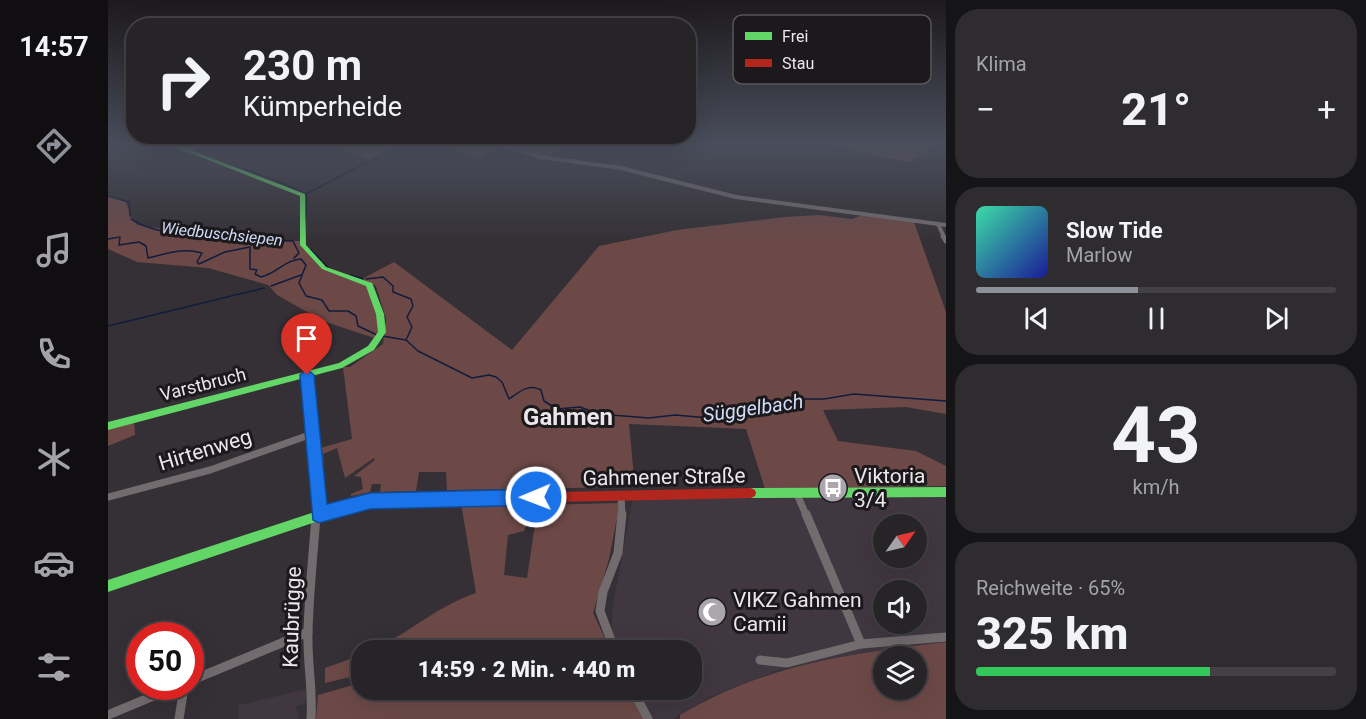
<!DOCTYPE html>
<html lang="de">
<head>
<meta charset="utf-8">
<style>
	:root { --surface:#272428; --page:#2f2c30; --text:#f1f3f6; --muted:#a4a4a8; --line:#434145; --accent:#8c9099 }
	body { margin:0; font-family:Roboto,sans-serif; background:var(--page); color:var(--text); height:100vh; display:flex; flex-direction:column; font-size:22px; white-space:nowrap }
	* { box-sizing:border-box; margin:0 }
	p { font-size:20px; color:var(--muted) }
	.icon { flex:none; width:33px; height:33px; fill:none; stroke:currentColor; stroke-width:2; stroke-linecap:round; stroke-linejoin:round }
	.map { position:relative; flex:1; overflow:hidden }
	.drawer { display:flex; flex-direction:column; gap:9px; padding:9px; background:#151416; width:420px }
	.drawer>* { flex:none }
	.top-card { position:absolute; left:18px; top:18px; width:570px; height:126px; border-radius:24px; box-shadow:0 6px 24px #0002,0 0 0 2px var(--line); background:#272428; color:var(--text); overflow:hidden }
	.needle { width:39px; rotate:56deg }
	.fabs { position:absolute; left:765px; top:514px; display:grid; gap:12px }
	.fabs a { display:grid; place-items:center; width:54px; height:54px; border-radius:50%; background:var(--surface); box-shadow:0 6px 24px #0002,0 0 0 2px var(--line); font-size:30px }
	.speed { position:absolute; left:18px; top:622px; display:flex; gap:12px; font-size:30px; font-weight:700; text-align:center }
	.speed>* { display:grid; place-content:center; width:78px; height:78px; border-radius:50%; background:var(--surface); box-shadow:0 6px 24px #0002,0 0 0 2px var(--line); line-height:1 }
	.speed .limit { border:9px solid #d22; background:#fff; color:#111 }
	.pin { position:absolute; display:grid; place-items:center; width:51px; height:51px; color:#fff; margin:-62px -26px; border-radius:50% 50% 50% 0; rotate:-45deg; box-shadow:0 0 6px #0007 }
	.pin .icon { rotate:45deg }
	.me { position:absolute; width:66px; margin:-33px; rotate:269deg; stroke-linejoin:round; filter:drop-shadow(0 0 4px #0008) }
	.turn { display:flex; align-items:center; gap:21px; height:126px; padding:0 18px; font-size:27px }
	.turn .icon { width:78px; height:78px; stroke-width:2.5 }
	.turn b { display:block; font-size:42px; line-height:51px }
	.big { font-size:45px; font-weight:800; line-height:1.1 }
	.drawer .tile { flex:1; display:flex; flex-direction:column; justify-content:center; gap:9px; min-width:0; padding:0 21px; border-radius:24px; background:var(--page) }
	.drawer .dial { align-items:center; gap:0 }
	.dial b { font-size:78px; line-height:1 }
	.song { display:flex; align-items:center; gap:18px }
	.cover { width:72px; height:72px; border-radius:9px; background:linear-gradient(135deg,hsl(160 70% 55%),hsl(240 70% 35%)) }
	.played { height:6px; border-radius:3px; background:linear-gradient(90deg,var(--accent) 45%,var(--line) 45%) }
	.keys { display:flex; justify-content:space-around; direction:ltr }
	.heat { display:flex; justify-content:space-between; align-items:center; font-size:33px; direction:ltr }
	.charge { height:9px; border-radius:4px; background:linear-gradient(90deg,#34c759 65%,var(--line) 0) }
	.trip { position:absolute; left:243px; top:640px; width:351px; height:60px; border-radius:24px; background:var(--surface); box-shadow:0 6px 24px #0002,0 0 0 2px var(--line); font-weight:800; line-height:60px; text-align:center }
	main { display:flex; flex:1; min-height:0 }
	.tab-bar { display:flex; flex-direction:column; width:108px; justify-content:space-around; align-items:center; background:#100e10; color:var(--muted) }
	.tab-bar .icon { width:42px; height:42px }
	.tab-bar .on { color:var(--accent) }
	.tab-bar b { font-size:27px; color:var(--text) }
	.map>svg:first-child { display:block }
	.built { fill:#403741; fill-rule:evenodd }
	.green { fill:#6c4947; fill-rule:evenodd }
	.lines { fill:none; stroke-linecap:round; stroke-linejoin:round }
	.stream { stroke:#111c3d; stroke-width:1.5 }
	.street-far3 { stroke:#736c6f; stroke-width:4 }
	.street-far2 { stroke:#736c6f; stroke-width:5 }
	.street-far1 { stroke:#736c6f; stroke-width:7 }
	.street { stroke:#736c6f; stroke-width:9 }
	.fast { fill:#63d668; fill-rule:evenodd }
	.jam { fill:#b3261e; fill-rule:evenodd }
	.route { fill:#1a73e8; stroke:#114b97; stroke-width:1.5 }
	.labels { text-anchor:middle; dominant-baseline:central; stroke-width:6; stroke-linejoin:round; paint-order:stroke }
	.far-water-label { font-size:16px; font-style:italic; fill:#d0ddf9; stroke:#1b191b }
	.street-label { font-size:18px; fill:#eae6ea; stroke:#1b191b }
	.water-label { font-size:20px; font-style:italic; fill:#d0ddf9; stroke:#1b191b }
	.near-street-label { font-size:21px; fill:#eae6ea; stroke:#1b191b }
	.near-poi-label { font-size:21px; fill:#eae6ea; stroke:#1b191b; text-anchor:start }
	.district-label { font-size:24px; font-weight:bold; fill:#eae6ea; stroke:#1b191b }
	.key { fill:#1b191b; stroke:#595659; stroke-width:1.5 }
	.key-label { font-size:16px; fill:#eae6ea }
</style>
</head>
<body>
<main>
<nav class="tab-bar">
<b>14:57</b>
<svg class="icon on" aria-label="directions" viewBox="0 0 24 24"><path d="M12 3l9 9-9 9-9-9zM9 14v-3h6M13 9l2 2-2 2"/></svg>
<svg class="icon" aria-label="music" viewBox="0 0 24 24"><path d="M9 18V5l10-2v13"/><circle cx="6" cy="18" r="3"/><circle cx="16" cy="16" r="3"/></svg>
<svg class="icon" aria-label="phone" viewBox="0 0 24 24"><path d="M5 4h4l2 5-3 2q2 4 5 5l2-3 5 2v4C11 20 4 13 5 4z"/></svg>
<svg class="icon" aria-label="climate" viewBox="0 0 24 24"><path d="M12 3v18M4 7l16 10M4 17L20 7"/></svg>
<svg class="icon" aria-label="car" viewBox="0 0 24 24"><path d="M5 17H2v-5l4-1 3-4h7l3 4 3 1v5h-3M9 17h6M6 11h13"/><circle cx="7" cy="17" r="2"/><circle cx="17" cy="17" r="2"/></svg>
<svg class="icon" aria-label="filters" viewBox="0 0 24 24"><path d="M4 7h16M4 17h16"/><circle cx="9" cy="7" r="2"/><circle cx="15" cy="17" r="2"/></svg>
</nav>
<div class="map">
<svg width="838" height="719" viewBox="0 0 838 719">
	<rect width="100%" height="100%" fill="#343035"/>
	<g class="built">
		<path d="M838,492v150l-81,10 -87,18 -66,26 -39,23h-24l-13,-29h56v-39h-74l-7,-16 2,-30 20,-108zM776,525h32v33h-32zM776,591h32v33h-32z"/>
		<path d="M198,689v14l-10,3 3,13h-61l1,-14z"/>
	</g>
	<g class="green">
		<path d="M219,143h77l-32,17z"/>
		<path d="M347,143l46,3 -22,12 -33,-13z"/>
		<path d="M388,143h70l-20,15z"/>
		<path d="M722,143h97l9,5 -14,2 6,6 -14,1 -2,5 -48,-8z"/>
		<path d="M0,196l18,6 6,18 6,5 92,15 72,1 22,27 45,18 12,46 -7,6 -51,-17 -46,-26 -9,-10 -60,-17 -71,-6 -29,-13z"/>
		<path d="M757,214l49,8 32,90v102l-40,-7 -83,3 15,31 78,10 30,15v20l-181,3 -19,-60 -117,-5 6,63 -188,3 -1,-18h-27l-3,19 -36,1 1,-8h-9l-2,8 -19,4v-2l12,-5 -2,-12 -7,-1 21,-16 -1,-2 -29,20 -8,-30 -14,6 1,9 -5,1 -2,-15 35,-10 -9,-72h7l33,-23 3,-25 -10,-33 -14,-7 32,-17 118,88 87,-104 78,-16 108,-13 34,-2 33,4z"/>
		<path d="M26,422l1,13 -27,11v-17z"/>
		<path d="M424,501v13l-8,17 -16,4 -4,40 23,3 11,-73 82,-2 -11,56 -16,54 18,38h-240c37,-17 66,-45 105,-58l-15,-90z"/>
		<path d="M838,642v77h-266v-4c86,-51 168,-61 266,-73zM776,657h32v33h-32z"/>
		<path d="M253,655l1,35h267l14,29h-327l2,-24 35,-10 -3,-8 -25,6v-15z"/>
	</g>
	<g class="lines">
		<g class="stream">
			<path d="M264,160l32,-17"/>
			<path d="M112,162l8,2"/>
			<path d="M121,164l11,4"/>
			<path d="M133,168l20,7"/>
			<path d="M154,176l12,4"/>
			<path d="M168,181l9,3"/>
			<path d="M178,185l10,4"/>
			<path d="M189,190l9,4 1,4"/>
			<path d="M198,194l64,-33"/>
			<path d="M0,196l21,6 1,14"/>
			<path d="M23,219c35,23 119,20 162,22l6,12 -5,5"/>
			<path d="M197,223l2,-23"/>
			<path d="M0,239l12,-2 -1,8 20,-3 7,4 2,12c19,-4 34,-11 54,-5l-5,9 2,2 26,-12 25,-5v22l7,1 -2,4 6,3c15,-3 24,-17 40,-18l5,6 -7,18 7,13 16,4 7,11h19l8,5 2,10 19,9"/>
			<path d="M203,250l10,10"/>
			<path d="M215,262l5,6"/>
			<path d="M242,275l13,4"/>
			<path d="M258,279l17,-2 10,9v6l18,7 2,7 -6,11 5,10 -6,13"/>
			<path d="M163,286l30,-11"/>
			<path d="M0,326l156,-38"/>
			<path d="M274,336l24,4 12,11 54,27 17,-3 7,2 6,5 7,17c10,-7 20,-16 32,-9l3,11 13,8 23,-2 19,7 50,4 26,-3 34,3 54,-9 33,-10h28l30,-5 92,7"/>
		</g>
		<g class="street-far3">
			<path d="M386,143l46,14 81,11 115,29 210,28"/>
			<path d="M75,151l22,-8"/>
			<path d="M830,224l6,13"/>
		</g>
		<path class="street-far2" d="M835,236l3,5"/>
		<g class="street-far1">
			<path d="M199,375l12,139"/>
			<path d="M689,494l9,21"/>
			<path d="M513,495l1,20"/>
			<path d="M0,497l102,-27 102,-36"/>
		</g>
		<g class="street">
			<path d="M698,514l55,130"/>
			<path d="M507,651l-15,-40 3,-19 15,-39 4,-39"/>
			<path d="M652,660l27,3 74,-19 85,-7"/>
			<path d="M82,681l118,-49"/>
			<path d="M525,690l15,29"/>
			<path d="M0,715l67,-28"/>
			<path d="M71,719l5,-32"/>
			<path d="M203,719c2,-30 -4,-57 -3,-87 1,-38 5,-77 8,-115"/>
		</g>
		<g class="fast">
			<path d="M57,143h7l133,51 1,51 20,22 46,16 1,2 11,29 2,18 -12,18 -32,18 -234,62v-8l231,-59 29,-17 10,-14 -2,-18 -10,-28 -44,-17 -22,-24v-49z"/>
			<path d="M838,487v10l-195,1 -4,-2 -1,-3 1,-3 4,-2z"/>
			<path d="M353,494l4,2 1,3 -1,3 -4,2 -101,3 -252,85v-12l252,-83z"/>
		</g>
		<path class="jam" d="M643,488l4,2 1,3 -1,3 -4,2 -290,6 -4,-2 -1,-3 1,-3 4,-2z"/>
	</g>
	<linearGradient id="sky" x2="0" y2="1"><stop stop-color="#1d1a1d"/><stop offset="0.59" stop-color="#4a4e5c"/><stop offset="1" stop-color="#4a4e5c" stop-opacity="0"/></linearGradient>
	<rect width="838" height="244" fill="url(#sky)"/>
	<path class="route" d="M199,369l7,6 13,129 43,-11 166,-4 6,3 2,5 -2,6 -6,2 -166,4 -51,14 -6,-3 -13,-145z"/>
	<defs>
		<g id="bus-disc" transform="scale(1.5)"><circle r="9.5" fill="#aaa6ab" stroke="#1b191b"/><path d="M-5-6H5V4H4V6H2V4H-2V6H-4V4H-5ZM-3.5-4V0h7V-4ZM-3.5 1.2v1.5H-2V1.2ZM2 1.2v1.5H3.5V1.2Z" fill="#fff"/></g>
		<g id="mosque-disc" transform="scale(1.5)"><circle r="9.5" fill="#aaa6ab" stroke="#1b191b"/><path d="M3.5-4.9A6 6 0 1 0 3.5 4.9A5 5 0 1 1 3.5-4.9Z" fill="#fff"/></g>
	</defs>
	<g fill-rule="evenodd">
		<use href="#bus-disc" x="725" y="488"/>
		<use href="#mosque-disc" x="604" y="612"/>
	</g>
	<g class="labels">
		<g class="far-water-label">
			<text transform="translate(114 234) rotate(6)">Wiedbuschsiepen</text>
		</g>
		<g class="street-label">
			<text transform="translate(95 384) rotate(-14)">Varstbruch</text>
		</g>
		<g class="water-label">
			<text transform="translate(645 408) rotate(-8)">Süggelbach</text>
		</g>
		<g class="near-street-label">
			<text transform="translate(97 450) rotate(-17)">Hirtenweg</text>
			<text transform="translate(556 477) rotate(-1)">Gahmener Straße</text>
			<text transform="translate(184 617) rotate(-88)">Kaubrügge</text>
		</g>
		<g class="near-poi-label">
			<text x="746" y="476">Viktoria<tspan x="746" dy="24">3/4</tspan></text>
			<text x="625" y="600">VIKZ Gahmen<tspan x="625" dy="24">Camii</tspan></text>
		</g>
		<g class="district-label">
			<text x="460" y="417">Gahmen</text>
		</g>
	</g>
	<rect x="625" y="15" width="198" height="69" rx="9" class="key"/>
	<rect x="637" y="32" width="27" height="8" fill="#63d668"/>
	<rect x="637" y="59" width="27" height="8" fill="#b3261e"/>
	<g class="key-label">
		<text x="674" y="42">Frei</text>
		<text x="674" y="69">Stau</text>
	</g>
</svg>
<div class="fabs">
<a><svg class="needle" viewBox="-14 -14 28 28"><path d="M0-13l5 13h-10z" fill="#e53935"/><path d="M0 13l5-13h-10z" fill="#a4a4a8"/></svg></a>
<a><svg class="icon" aria-label="sound" viewBox="0 0 24 24"><path d="M4 9h4l5-4v14l-5-4H4zM17 9q2 3 0 6"/></svg></a>
<a><svg class="icon" aria-label="layers" viewBox="0 0 24 24"><path d="M12 4l9 5-9 5-9-5zM3 14l9 5 9-5"/></svg></a>
</div>
<div class="speed"><div class="limit">50</div></div>
<div class="pin" style="left:199px;top:375px;background:#d93025"><svg class="icon" aria-label="arrive" viewBox="0 0 24 24"><path d="M6 21V4h12l-3 4 3 4H6"/></svg></div>
<svg class="me" style="left:428px;top:497px" viewBox="-20 -20 40 40"><circle r="17" fill="#1a73e8" stroke="#fff" stroke-width="3"/><path d="M0-11L8 9 0 5-8 9z" fill="#fff"/></svg>
<div class="trip">14:59 · 2 Min. · 440 m</div>
<div class="top-card">
<div class="turn"><svg class="icon" aria-label="right" viewBox="0 0 24 24"><path d="M7 20v-9h11M14 6l5 5-5 5"/></svg><div><b>230 m</b>Kümperheide</div></div>
</div>
</div>
<section class="drawer">
<div class="tile"><p>Klima</p>
<div class="heat"><a>−</a><b class="big">21°</b><a>+</a></div>
</div>
<div class="tile">
<div class="song"><i class="cover"></i><div><b>Slow Tide</b><p>Marlow</p></div></div>
<div class="played"></div>
<div class="keys"><svg class="icon" aria-label="previous" viewBox="0 0 24 24"><path d="M18 5L8 12l10 7zM5 5v14"/></svg><svg class="icon" aria-label="pause" viewBox="0 0 24 24"><path d="M8 5v14M16 5v14"/></svg><svg class="icon" aria-label="next" viewBox="0 0 24 24"><path d="M6 5l10 7-10 7zM19 5v14"/></svg></div>
</div>
<div class="tile dial"><b>43</b><p>km/h</p></div>
<div class="tile"><p>Reichweite · 65%</p><b class="big">325 km</b><div class="charge"></div></div>
</section>
</main>
</body>
</html>
